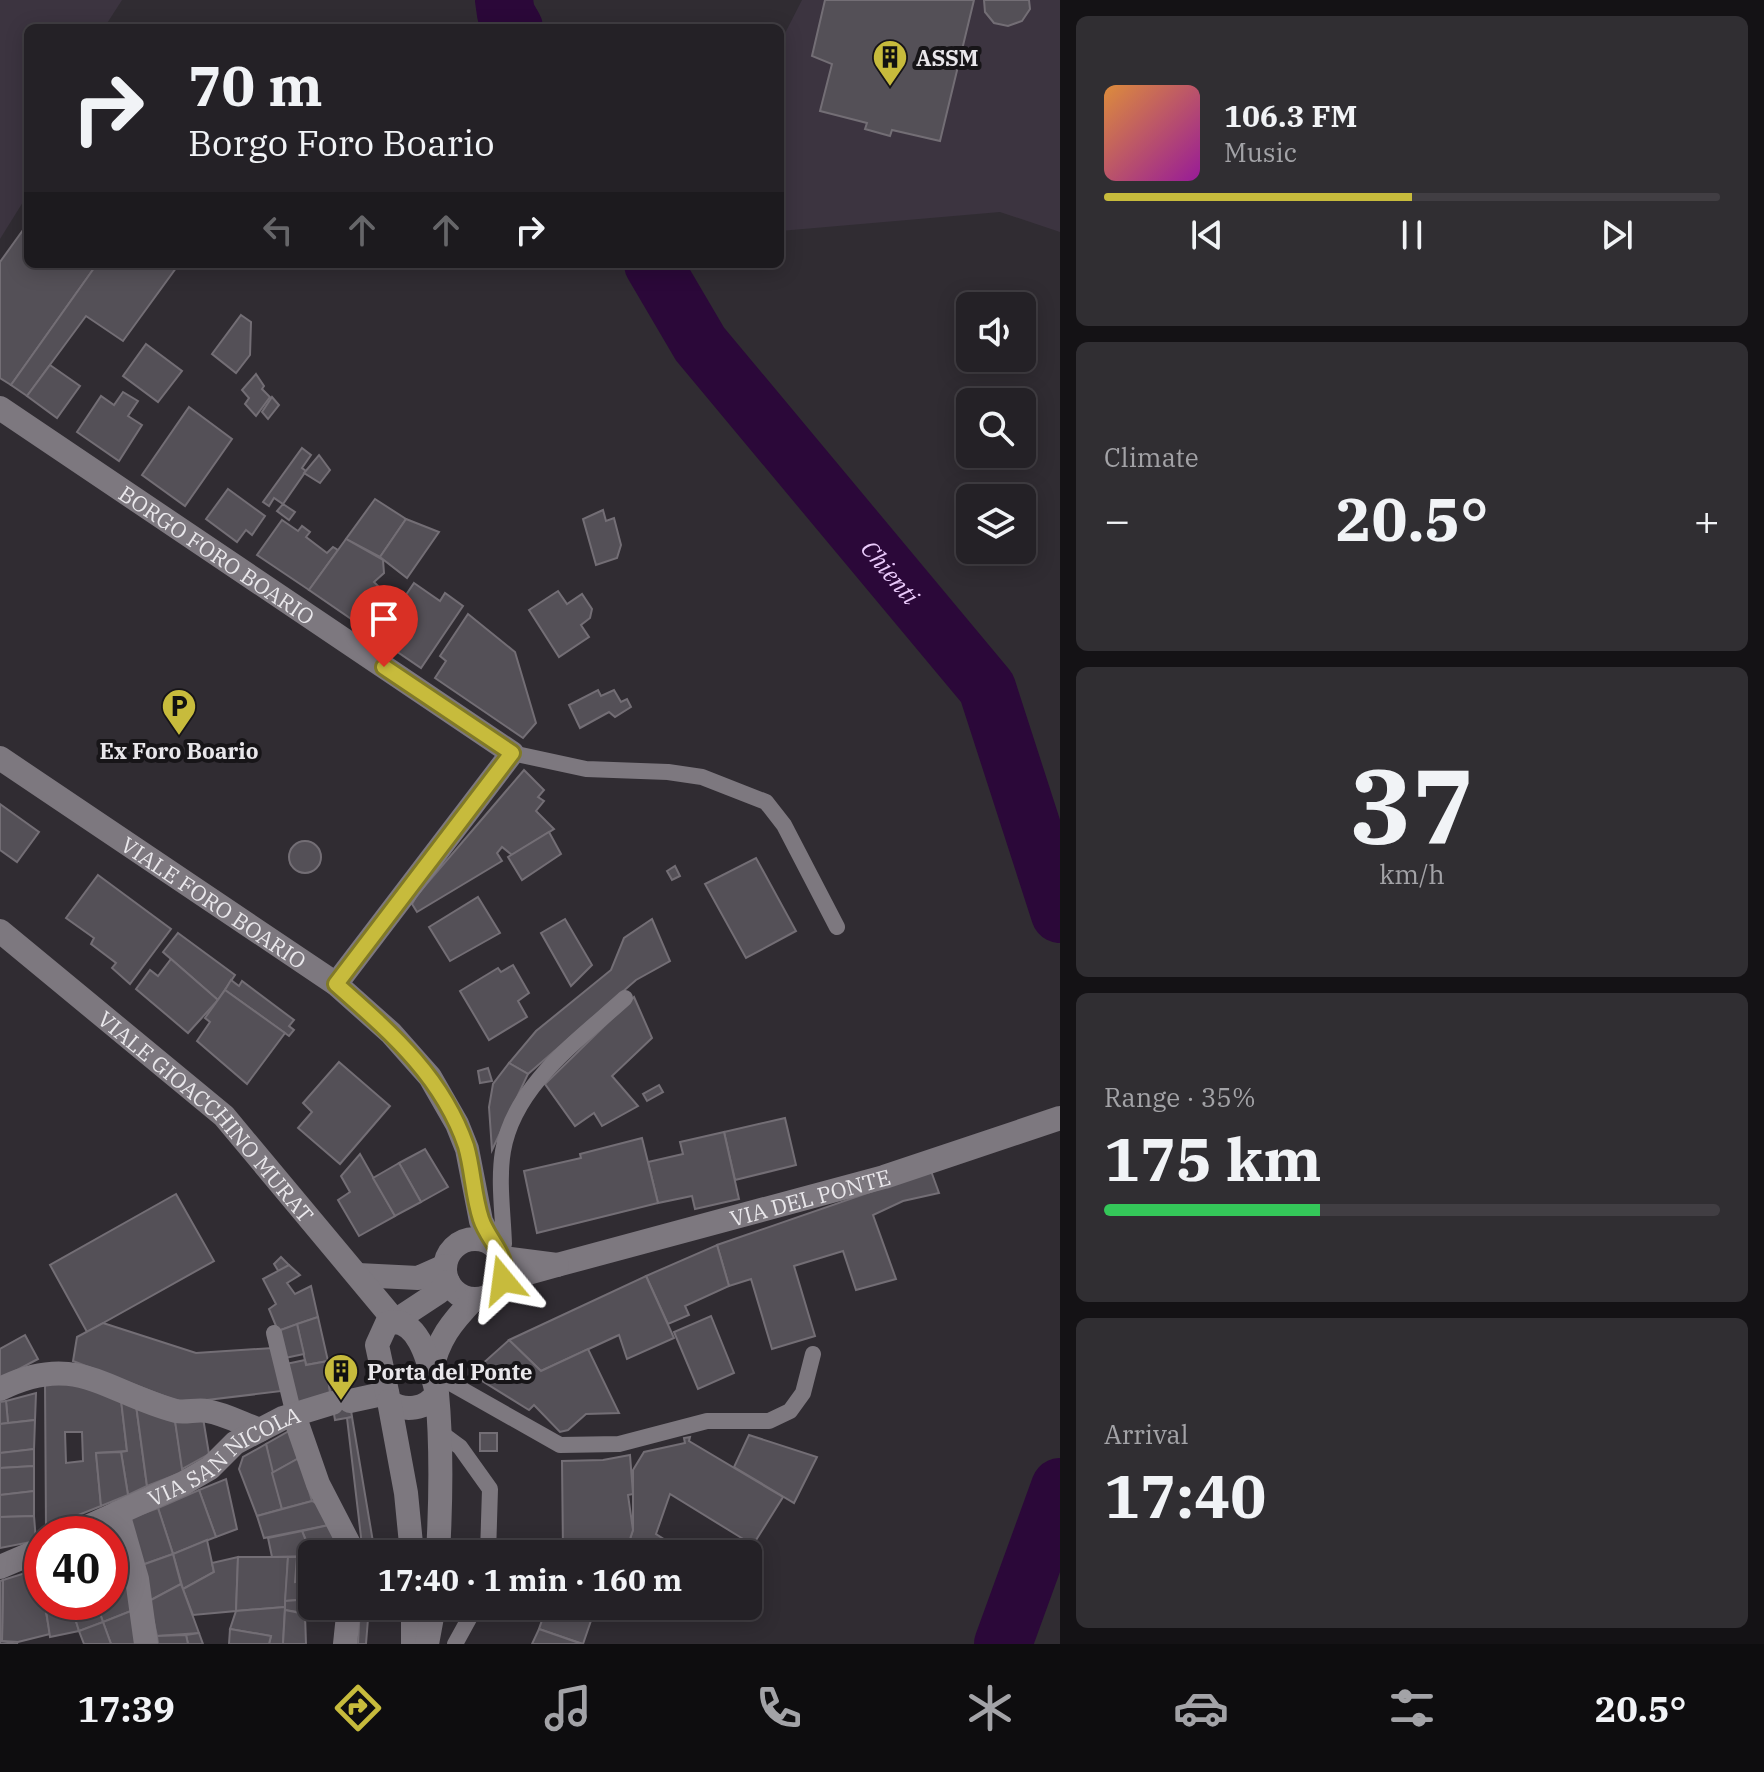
<!DOCTYPE html>
<html lang="en">
<head>
<meta charset="utf-8">
<style>
	:root { --surface:#242126; --page:#302e32; --text:#f1f3f6; --muted:#a3a3a7; --line:#413e43; --accent:#c7bb3c }
	body { margin:0; font-family:"IBM Plex Serif",serif; background:var(--page); color:var(--text); height:100vh; display:flex; flex-direction:column; font-size:30px; white-space:nowrap }
	* { box-sizing:border-box; margin:0 }
	p { font-size:26px; color:var(--muted) }
	.icon { flex:none; width:44px; height:44px; fill:none; stroke:currentColor; stroke-width:2; stroke-linecap:round; stroke-linejoin:round }
	.map { position:relative; flex:1; overflow:hidden }
	.side { display:flex; flex-direction:column; gap:16px; padding:16px; background:#141215; width:704px }
	.side>* { flex:none }
	.top-card { position:absolute; left:24px; top:24px; width:760px; height:244px; border-radius:12px; box-shadow:0 4px 20px #0003,0 0 0 2px var(--line); background:#242126; color:var(--text); overflow:hidden }
	.buttons { position:absolute; left:956px; top:292px; display:grid; gap:16px }
	.buttons a { display:grid; place-items:center; width:80px; height:80px; border-radius:12px; background:var(--surface); box-shadow:0 4px 20px #0003,0 0 0 2px var(--line); font-size:40px }
	.speed { position:absolute; left:24px; top:1516px; display:flex; gap:16px; font-size:40px; font-weight:700; text-align:center }
	.speed>* { display:grid; place-content:center; width:104px; height:104px; border-radius:50%; background:var(--surface); box-shadow:0 4px 20px #0003,0 0 0 2px var(--line); line-height:1 }
	.speed .limit { border:12px solid #d22; background:#fff; color:#111 }
	.pin { position:absolute; display:grid; place-items:center; width:68px; height:68px; color:#fff; margin:-82px -34px; border-radius:50% 50% 50% 0; rotate:-45deg; box-shadow:0 0 8px #0007 }
	.pin .icon { rotate:45deg }
	.me { position:absolute; width:88px; margin:-44px; rotate:344deg; stroke-linejoin:round; filter:drop-shadow(0 0 6px #0008) }
	.turn { display:flex; align-items:center; gap:28px; height:168px; padding:0 32px; font-size:36px }
	.turn .icon { width:104px; height:104px; stroke-width:2.5 }
	.turn b { display:block; font-size:56px; line-height:68px }
	.lanes { display:flex; align-items:center; height:76px; padding:0 32px; background:#0003; justify-content:center; gap:40px; direction:ltr }
	.lanes .off { opacity:.35 }
	.big { font-size:60px; font-weight:700; line-height:1.1 }
	.side .card { flex:1; display:flex; flex-direction:column; justify-content:center; gap:12px; min-width:0; padding:0 28px; border-radius:12px; background:var(--page) }
	.side .dial { align-items:center; gap:0 }
	.dial b { font-size:104px; line-height:1 }
	.song { display:flex; align-items:center; gap:24px }
	.cover { width:96px; height:96px; border-radius:12px; background:linear-gradient(135deg,hsl(30 70% 55%),hsl(300 70% 35%)) }
	.played { height:8px; border-radius:4px; background:linear-gradient(90deg,var(--accent) 50%,var(--line) 50%) }
	.keys { display:flex; justify-content:space-around; direction:ltr }
	.heat { display:flex; justify-content:space-between; align-items:center; font-size:44px; direction:ltr }
	.charge { height:12px; border-radius:6px; background:linear-gradient(90deg,#34c759 35%,var(--line) 0) }
	.trip { position:absolute; left:298px; top:1540px; width:464px; height:80px; border-radius:12px; background:var(--surface); box-shadow:0 4px 20px #0003,0 0 0 2px var(--line); font-weight:700; line-height:80px; text-align:center }
	.tabs { display:flex; height:128px; justify-content:space-around; align-items:center; background:#0e0d0f; color:var(--muted) }
	.tabs .icon { width:56px; height:56px }
	.tabs .selected { color:var(--accent) }
	.tabs b { font-size:36px; color:var(--text) }
	main { display:flex; flex:1; min-height:0 }
	.map>svg:first-child { display:block }
	.built { fill:#3c3440 }
	.lines { fill:none; stroke-linecap:round; stroke-linejoin:round }
	.river { stroke:#2b0839; stroke-width:58 }
	.building { fill:#545057; stroke:#736e75; stroke-width:2; fill-rule:evenodd }
	.service { stroke:#7d787f; stroke-width:16 }
	.minor { stroke:#7d787f; stroke-width:24 }
	.tertiary { stroke:#7d787f; stroke-width:24 }
	.secondary { stroke:#7d787f; stroke-width:24 }
	.route-casing { stroke:#817a27; stroke-width:20 }
	.route { stroke:#c7bb3c; stroke-width:14 }
	.labels { text-anchor:middle; dominant-baseline:central; stroke-width:8; stroke-linejoin:round; paint-order:stroke }
	.poi-label { font-size:22px; font-weight:bold; fill:#e9e7eb; stroke:#171518; text-anchor:start }
	.street-label { font-size:22px; fill:#e9e7eb; stroke:#171518 }
	.water-label { font-size:24px; font-style:italic; fill:#eacafb; stroke:#171518 }
</style>
</head>
<body>
<main>
<div class="map">
<svg width="1060" height="1644" viewBox="0 0 1060 1644">
	<rect width="100%" height="100%" fill="#302c32"/>
	<g class="built">
		<path d="M0,0h122l-18,28h-76v116l-6,9 6,5v36l-28,45z"/>
		<path d="M802,0h258v232l-60,-20 -220,19v-188z"/>
	</g>
	<g class="lines">
		<g class="river">
			<path d="M504,0l2,14 8,14"/>
			<path id="s1" d="M653,264l47,80 287,344 73,226"/>
			<path d="M1003,1644l57,-157"/>
		</g>
	</g>
	<g class="building">
		<path d="M825,0h149l-34,141 -48,-11 -2,6 -25,-7 2,-6 -47,-12 12,-47 -20,-8z"/>
		<path d="M984,0h45l1,9 -8,12 -14,5 -14,-3 -9,-11z"/>
		<path d="M28,223v41h69l-86,121 -11,-7v-116z"/>
		<path d="M97,264h82l-56,77 -37,-25 -59,80 -16,-11z"/>
		<path d="M241,315l10,7 -1,33 -14,18 -24,-19z"/>
		<path d="M146,344l36,27 -24,31 -35,-26z"/>
		<path d="M50,365l30,21 -23,32 -30,-22z"/>
		<path d="M256,374l8,12 -2,3 8,8 -14,19 -11,-12 4,-6 -7,-8z"/>
		<path d="M123,392l15,9 -10,15 14,9 -23,36 -42,-29 24,-36 13,9z"/>
		<path d="M272,397l7,8 -11,14 -6,-7z"/>
		<path d="M189,407l43,32 -47,67 -43,-31z"/>
		<path d="M302,448l9,7 -9,13 4,3 -23,33 -9,-6 -5,8 -6,-4z"/>
		<path d="M319,455l11,15 -10,13 -16,-10z"/>
		<path d="M228,489l37,27 -13,19 -6,-5 -9,12 -31,-23z"/>
		<path d="M375,499l31,20 -26,38 -34,-18z"/>
		<path d="M283,504l12,8 -6,8 -12,-9z"/>
		<path d="M603,510l3,11 8,-3 7,27 -4,13 -21,7 -13,-46z"/>
		<path d="M406,519l33,13 -32,46 -27,-21z"/>
		<path d="M282,520l16,11 4,-5 8,6 -4,5 21,16 6,-6 5,3 -29,40 -52,-35z"/>
		<path d="M346,539l37,21 1,13 -10,9 12,12 -23,33 -54,-37z"/>
		<path d="M414,583l26,18 5,-8 18,13 -42,62 -44,-30z"/>
		<path d="M558,591l9,13 15,-10 10,15 -2,9 -9,7 8,12 -30,20 -30,-47z"/>
		<path d="M468,614l47,38 21,71 -13,15 -88,-60 11,-17 -6,-5z"/>
		<path d="M598,690l3,6 13,-6 7,12 6,-3 4,8 -16,10 -6,-5 -29,16 -11,-23z"/>
		<path d="M524,770l20,20 -6,7 6,4 -8,10 18,18 -42,26 -10,-8 -5,6 5,8 -85,51 -5,-8 5,-9z"/>
		<path d="M0,804l39,28 -22,30 -17,-12z"/>
		<path d="M549,832l12,22 -39,26 -14,-23z"/>
		<circle cx="305" cy="857" r="16"/>
		<path d="M756,858l40,73 -50,27 -41,-74z"/>
		<path d="M675,866l5,10 -8,4 -5,-9z"/>
		<path d="M98,875l73,54 -41,55 -18,-16 4,-5 -25,-19 3,-6 -28,-20z"/>
		<path d="M478,897l22,36 -50,28 -21,-34z"/>
		<path d="M565,919l27,46 -21,21 -30,-53z"/>
		<path d="M652,919l18,42 -34,19 -108,94 -19,-11 27,-32 75,-61 13,-32z"/>
		<path d="M178,933l57,42 -17,25 -55,-48z"/>
		<path d="M171,959l47,41 -30,33 -52,-44 14,-19 8,6z"/>
		<path d="M513,965l16,28 -11,8 9,16 -38,23 -29,-49 38,-23 3,4z"/>
		<path d="M231,980l8,6 3,-5 52,39 -5,6 5,4 -5,6 -64,-46z"/>
		<path d="M225,990l60,43 -38,51 -50,-43 13,-19 -5,-4z"/>
		<path d="M634,997l18,41 -40,38 26,30 -36,20 -8,-13 -19,13 -30,-42z"/>
		<path d="M339,1062l51,44 -50,58 -42,-36 14,-16 -9,-9z"/>
		<path d="M509,1063l19,11 -36,76 -3,-43 4,-23z"/>
		<path d="M488,1068l4,13 -12,2 -2,-12z"/>
		<path d="M659,1085l4,7 -16,9 -4,-7z"/>
		<path d="M785,1118l11,47 -61,15 -11,-48z"/>
		<path d="M724,1132l15,67 -44,10 -3,-13 -34,7 -10,-41 35,-8 -3,-12z"/>
		<path d="M642,1138l16,65 -121,30 -13,-62 57,-13 -1,-4z"/>
		<path d="M425,1149l23,38 -27,15 -22,-39z"/>
		<path d="M360,1154l35,62 -36,20 -21,-36 12,-8 -9,-16z"/>
		<path d="M399,1163l22,39 -26,14 -22,-38z"/>
		<path d="M931,1171l8,22 -36,8 -30,14 23,64 -40,11 -13,-39 -49,15 21,70 -43,13 -21,-70 -22,7 -12,-41z"/>
		<path d="M176,1194l38,67 -127,71 -37,-67z"/>
		<path d="M717,1245l12,41 -44,20 4,9 -21,9 -22,-48z"/>
		<path d="M281,1257l8,8 -10,7 -5,-8z"/>
		<path d="M289,1265l11,10 -13,8 8,11 16,-8 7,31 -40,14 -9,-22 7,-5 -13,-25z"/>
		<path d="M646,1276l28,62 -47,21 -8,-24 -78,36 -32,-31z"/>
		<path d="M711,1316l23,57 -36,16 -24,-57z"/>
		<path d="M318,1317l10,44 -22,4 -9,-41z"/>
		<path d="M103,1323l93,30 77,-5 9,43 -100,12 -109,-42 4,-24z"/>
		<path d="M297,1324l7,30 -19,4 -7,-27z"/>
		<path d="M25,1335l13,24 -38,20v-30z"/>
		<path d="M509,1340l32,31 47,-22 31,64 -33,1 -18,16 -8,2 -26,-27 -5,5 -58,-36z"/>
		<path d="M305,1360l1,5 22,-4 7,24h-6l1,8 -34,11 -10,-40z"/>
		<path d="M45,1382l42,1 34,17 6,51 -31,2 5,53 -55,22zM65,1432h17l1,29 -17,2z"/>
		<path d="M347,1383l5,34 -17,3 -6,-35z"/>
		<path d="M36,1393l-1,27 -27,3 -2,-22z"/>
		<path d="M121,1400l15,5 11,81 -19,9 -7,-43 6,-1z"/>
		<path d="M6,1401l2,22 -8,1v-22z"/>
		<path d="M136,1405l38,9 9,58 -36,14z"/>
		<path d="M174,1414l29,4 6,36 -27,15z"/>
		<path d="M352,1417l21,125 -1,12h-9l-16,-136z"/>
		<path d="M35,1420l-1,29 -34,4v-29z"/>
		<path d="M289,1431l10,27 -27,15 -6,-29z"/>
		<rect x="480" y="1433" width="17" height="18"/>
		<path d="M749,1435l68,22 -23,46 -60,-36z"/>
		<path d="M690,1437l-1,4 94,56 -30,48 -83,-51 -14,40 25,16 -3,4h-53l8,-24v-60l11,-18 41,-9 -1,-5z"/>
		<path d="M266,1444l16,65 -25,7 -18,-47 4,-12z"/>
		<path d="M34,1449v17l-34,2v-15z"/>
		<path d="M121,1452l7,43 -27,11 -5,-53z"/>
		<path d="M630,1455l3,39 -5,1 5,35 -8,24 -62,-3 -1,-90 41,-1z"/>
		<path d="M299,1458l13,43 -30,8 -10,-36z"/>
		<path d="M34,1466v25l-34,4v-27z"/>
		<path d="M226,1479l11,50 -21,8 -17,-47z"/>
		<path d="M199,1490l17,47 -43,17 -15,-46z"/>
		<path d="M34,1491v25l-34,1v-22z"/>
		<path d="M312,1501l7,4 10,20 -65,13 -7,-22z"/>
		<path d="M158,1508l15,46 -31,11 -14,-46z"/>
		<path d="M34,1516l2,25 -36,7v-31z"/>
		<path d="M114,1525l13,39 -17,8v-38h-16z"/>
		<path d="M329,1525l14,29h-31l-10,-23z"/>
		<path d="M302,1531l10,25 -40,1 -4,-19z"/>
		<path d="M207,1540l7,32 -31,17 -10,-35z"/>
		<path d="M173,1554l8,30 -32,17 -7,-36z"/>
		<path d="M312,1556v24l-17,2 2,-25z"/>
		<path d="M238,1557l-2,54 -43,4 -10,-26 31,-17 -2,-9z"/>
		<path d="M238,1557h50l-3,50 -49,4z"/>
		<path d="M288,1557h9l-2,25 17,-2v19l-27,2z"/>
		<path d="M38,1569l12,65 -32,8 -16,-1 1,-61z"/>
		<path d="M129,1574l7,35 -33,13 -7,-20h14v-17z"/>
		<path d="M3,1580l-1,61 16,3h-18v-63z"/>
		<path d="M181,1584l18,49 -42,3 -8,-35z"/>
		<path d="M312,1599v7h26l-3,12 -50,-8v-9z"/>
		<path d="M49,1602h21l9,29 -29,6 -4,-27z"/>
		<path d="M70,1602h26l7,20 -24,9z"/>
		<path d="M360,1606h9l-3,38h-8z"/>
		<path d="M547,1606h49l-13,38 -44,-15z"/>
		<path d="M285,1607l-2,37h-14l2,-8 -41,-7 6,-18z"/>
		<path d="M136,1609l5,35h-30l-8,-22z"/>
		<path d="M285,1610l20,4 1,30h-23z"/>
		<path d="M103,1622l8,22h-27l-5,-13z"/>
		<path d="M230,1629l41,7 -2,8h-40z"/>
		<path d="M539,1629l43,15h-50z"/>
		<path d="M199,1633l4,11h-15l-2,-9z"/>
		<path d="M186,1635l2,9h-30l-1,-8z"/>
	</g>
	<g class="lines">
		<g class="service">
			<path d="M512,753l74,16 82,3 34,5 64,25 18,23 53,102"/>
			<path d="M499,1251l5,-7c-1,-31 -6,-63 -1,-93 11,-66 76,-111 122,-153"/>
			<path d="M274,1333l20,82"/>
			<path d="M431,1372l129,73 59,-1 88,-23h62l21,-10 13,-18 10,-39"/>
			<path d="M441,1433l19,14 30,42 -2,65"/>
			<path d="M455,1644l21,-38"/>
		</g>
		<g class="minor">
			<path id="s2" d="M0,408l512,345 -176,231"/>
			<path d="M0,1389c77,-38 105,3 176,22 10,2 21,-2 31,0 18,3 36,13 53,19"/>
			<path d="M350,1401l37,-8"/>
			<path d="M294,1415l24,69 31,60v10"/>
			<path d="M118,1513l19,66 9,65"/>
			<path id="s3" d="M72,1534l112,-51 26,-15 25,-25 48,-25 49,-15"/>
			<path d="M0,1567l42,-18"/>
			<path d="M345,1644l4,-38"/>
		</g>
		<g class="tertiary">
			<path id="s4" d="M0,758l336,226 55,49 39,44 27,47 10,25 14,72 12,24"/>
			<circle cx="475" cy="1269" r="30"/>
			<path id="s5" d="M557,1265l327,-88 176,-59"/>
			<path d="M358,1275l60,3 27,-12"/>
			<path d="M503,1280l54,-15 -54,-7"/>
			<path d="M395,1321l44,-29 9,-10"/>
			<path d="M431,1372c7,-33 20,-49 43,-73"/>
		</g>
		<g class="secondary">
			<path id="s6" d="M0,931l224,185 171,205"/>
			<path d="M437,1393c-10,16 -33,20 -48,8l-12,-56 10,-22c32,-9 43,44 49,66l1,4c5,54 4,107 1,161"/>
			<path d="M389,1401l17,92 6,61"/>
			<path d="M413,1606v38"/>
			<path d="M427,1644l7,-38"/>
		</g>
	</g>
	<g class="lines">
		<g class="route-casing">
			<path id="route" d="M384,667l128,86 -176,231c54,48 106,92 130,162 7,24 7,49 15,73 7,22 29,37 22,61"/>
		</g>
		<use href="#route" class="route"/>
	</g>
	<defs>
		<g id="building-pin" transform="scale(1.8)"><path d="M0 17L-7.5 6A9.5 9.5 0 1 1 7.5 6Z" fill="#c7bb3c" stroke="#171518"/><path d="M-4-6H4V6H1V3H-1V6H-4ZM-2.5-4.3h1.7v1.8h-1.7ZM.8-4.3h1.7v1.8H.8ZM-2.5-1h1.7V.8h-1.7ZM.8-1h1.7V.8H.8Z" fill="#111"/></g>
		<g id="parking-pin" transform="scale(1.8)"><path d="M0 17L-7.5 6A9.5 9.5 0 1 1 7.5 6Z" fill="#c7bb3c" stroke="#171518"/><path d="M-3.5-5.5H1a3.5 3.5 0 0 1 0 7H-1V5.5H-3.5ZM-1-3.4V-.6H.8a1.4 1.4 0 0 0 0-2.8Z" fill="#111"/></g>
	</defs>
	<g fill-rule="evenodd">
		<use href="#building-pin" x="890" y="57"/>
		<use href="#parking-pin" x="179" y="706"/>
		<use href="#building-pin" x="341" y="1371"/>
	</g>
	<g class="labels">
		<g class="poi-label">
			<text x="916" y="57">ASSM</text>
			<text x="179" y="750" text-anchor="middle">Ex Foro Boario</text>
			<text x="367" y="1371">Porta del Ponte</text>
		</g>
		<g class="street-label">
			<text stroke="none"><textPath href="#s2" startOffset="262">BORGO FORO BOARIO</textPath></text>
			<text stroke="none"><textPath href="#s4" startOffset="258">VIALE FORO BOARIO</textPath></text>
			<text stroke="none"><textPath href="#s6" startOffset="278">VIALE GIOACCHINO MURAT</textPath></text>
			<text stroke="none"><textPath href="#s5" startOffset="262">VIA DEL PONTE</textPath></text>
			<text stroke="none"><textPath href="#s3" startOffset="172">VIA SAN NICOLA</textPath></text>
		</g>
		<g class="water-label">
			<text stroke="none"><textPath href="#s1" startOffset="390">Chienti</textPath></text>
		</g>
	</g>
</svg>
<div class="buttons">
<a><svg class="icon" aria-label="sound" viewBox="0 0 24 24"><path d="M4 9h4l5-4v14l-5-4H4zM17 9q2 3 0 6"/></svg></a>
<a><svg class="icon" aria-label="search" viewBox="0 0 24 24"><circle cx="10" cy="10" r="6"/><path d="M15 15l6 6"/></svg></a>
<a><svg class="icon" aria-label="layers" viewBox="0 0 24 24"><path d="M12 4l9 5-9 5-9-5zM3 14l9 5 9-5"/></svg></a>
</div>
<div class="speed"><div class="limit">40</div></div>
<div class="pin" style="left:384px;top:667px;background:#d93025"><svg class="icon" aria-label="arrive" viewBox="0 0 24 24"><path d="M6 21V4h12l-3 4 3 4H6"/></svg></div>
<svg class="me" style="left:503px;top:1280px" viewBox="-20 -20 40 40"><path d="M0-17L14 15 0 8-14 15z" fill="#c7bb3c" stroke="#fff" stroke-width="4"/></svg>
<div class="trip">17:40 · 1 min · 160 m</div>
<div class="top-card">
<div class="turn"><svg class="icon" aria-label="right" viewBox="0 0 24 24"><path d="M7 20v-9h11M14 6l5 5-5 5"/></svg><div><b>70 m</b>Borgo Foro Boario</div></div>
<div class="lanes"><svg class="icon off" aria-label="left" viewBox="0 0 24 24"><path d="M17 20v-9H6M10 6l-5 5 5 5"/></svg><svg class="icon off" aria-label="ahead" viewBox="0 0 24 24"><path d="M12 20V5M6 11l6-6 6 6"/></svg><svg class="icon off" aria-label="ahead" viewBox="0 0 24 24"><path d="M12 20V5M6 11l6-6 6 6"/></svg><svg class="icon" aria-label="right" viewBox="0 0 24 24"><path d="M7 20v-9h11M14 6l5 5-5 5"/></svg></div>
</div>
</div>
<section class="side">
<div class="card">
<div class="song"><i class="cover"></i><div><b>106.3 FM</b><p>Music</p></div></div>
<div class="played"></div>
<div class="keys"><svg class="icon" aria-label="previous" viewBox="0 0 24 24"><path d="M18 5L8 12l10 7zM5 5v14"/></svg><svg class="icon" aria-label="pause" viewBox="0 0 24 24"><path d="M8 5v14M16 5v14"/></svg><svg class="icon" aria-label="next" viewBox="0 0 24 24"><path d="M6 5l10 7-10 7zM19 5v14"/></svg></div>
</div>
<div class="card"><p>Climate</p>
<div class="heat"><a>−</a><b class="big">20.5°</b><a>+</a></div>
</div>
<div class="card dial"><b>37</b><p>km/h</p></div>
<div class="card"><p>Range · 35%</p><b class="big">175 km</b><div class="charge"></div></div>
<div class="card"><p>Arrival</p><b class="big">17:40</b></div>
</section>
</main>
<nav class="tabs">
<b>17:39</b>
<svg class="icon selected" aria-label="directions" viewBox="0 0 24 24"><path d="M12 3l9 9-9 9-9-9zM9 14v-3h6M13 9l2 2-2 2"/></svg>
<svg class="icon" aria-label="music" viewBox="0 0 24 24"><path d="M9 18V5l10-2v13"/><circle cx="6" cy="18" r="3"/><circle cx="16" cy="16" r="3"/></svg>
<svg class="icon" aria-label="phone" viewBox="0 0 24 24"><path d="M5 4h4l2 5-3 2q2 4 5 5l2-3 5 2v4C11 20 4 13 5 4z"/></svg>
<svg class="icon" aria-label="climate" viewBox="0 0 24 24"><path d="M12 3v18M4 7l16 10M4 17L20 7"/></svg>
<svg class="icon" aria-label="car" viewBox="0 0 24 24"><path d="M5 17H2v-5l4-1 3-4h7l3 4 3 1v5h-3M9 17h6M6 11h13"/><circle cx="7" cy="17" r="2"/><circle cx="17" cy="17" r="2"/></svg>
<svg class="icon" aria-label="filters" viewBox="0 0 24 24"><path d="M4 7h16M4 17h16"/><circle cx="9" cy="7" r="2"/><circle cx="15" cy="17" r="2"/></svg>
<b>20.5°</b>
</nav>
</body>
</html>
